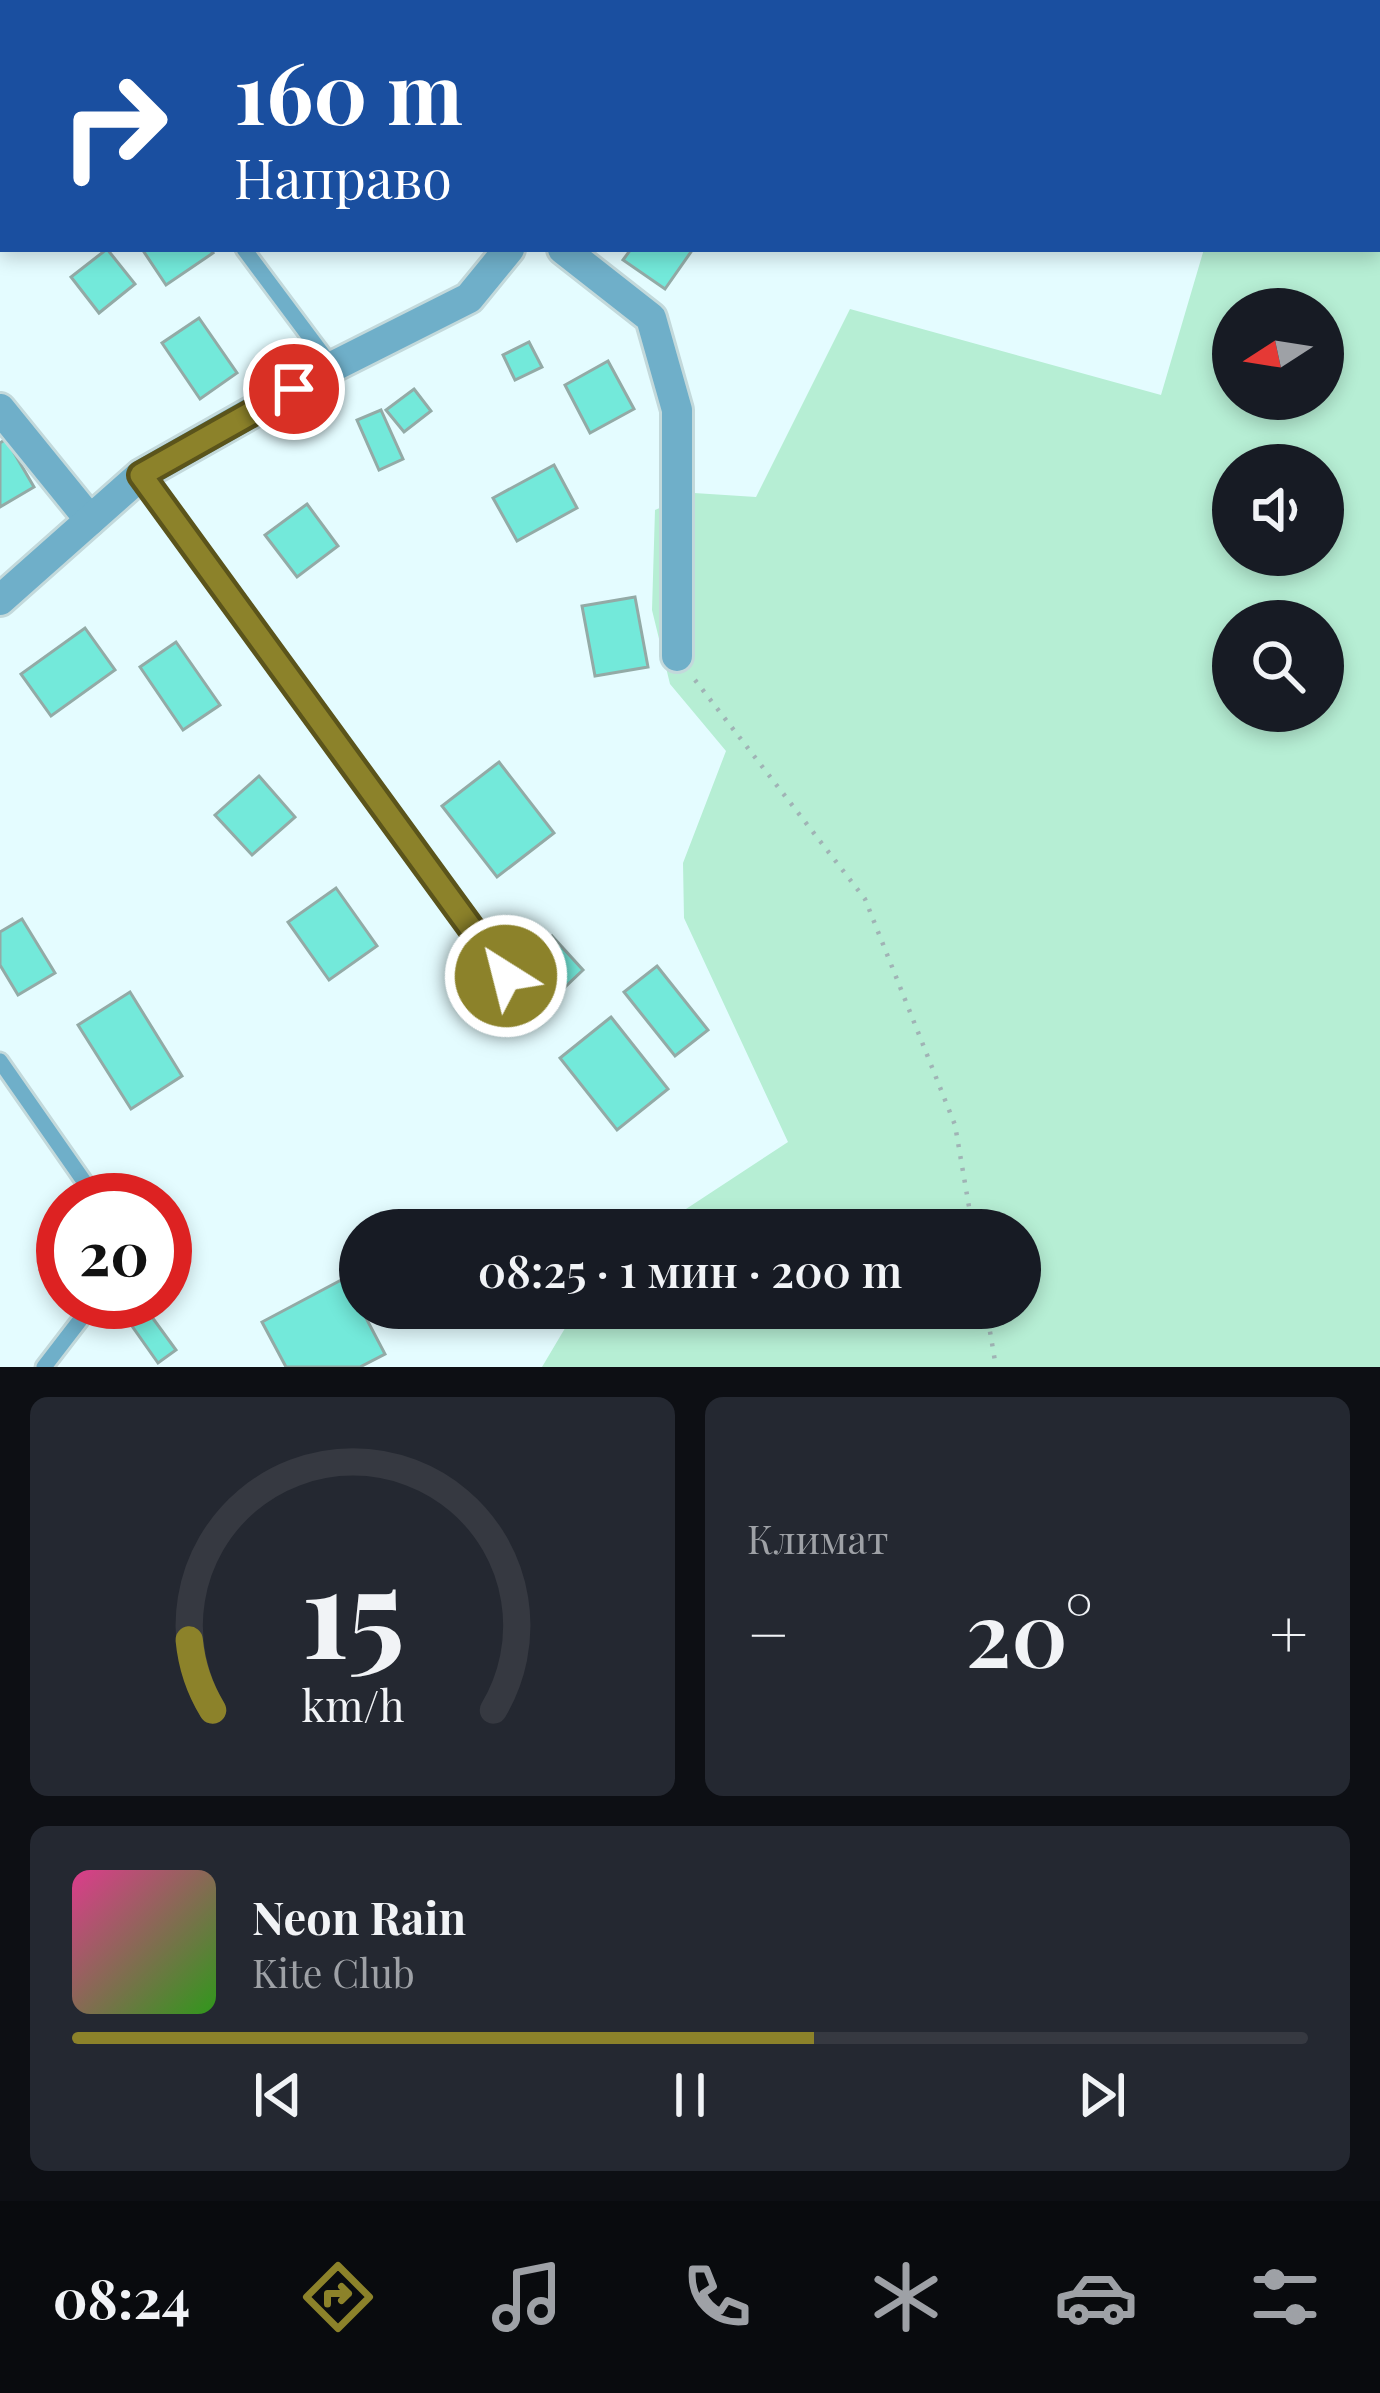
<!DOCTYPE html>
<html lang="ru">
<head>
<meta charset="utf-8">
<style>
	:root { --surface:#171b24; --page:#242831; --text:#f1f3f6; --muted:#9ea1a6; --line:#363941; --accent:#8c822a }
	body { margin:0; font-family:"Playfair Display",serif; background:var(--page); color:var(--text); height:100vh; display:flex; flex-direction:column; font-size:45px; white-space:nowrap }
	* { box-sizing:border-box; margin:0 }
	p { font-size:39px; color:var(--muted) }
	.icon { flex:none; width:66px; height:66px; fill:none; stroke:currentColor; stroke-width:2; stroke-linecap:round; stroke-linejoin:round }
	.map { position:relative; height:1367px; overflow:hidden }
	.panel { display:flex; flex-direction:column; gap:30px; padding:30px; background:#0d0f14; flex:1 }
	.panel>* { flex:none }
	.guide { position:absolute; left:0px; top:0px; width:1380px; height:252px; box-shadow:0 6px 18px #0003; background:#1a4fa0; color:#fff; overflow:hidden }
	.needle { width:78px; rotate:258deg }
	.fabs { position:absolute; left:1212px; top:288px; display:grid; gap:24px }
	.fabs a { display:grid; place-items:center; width:132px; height:132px; border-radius:50%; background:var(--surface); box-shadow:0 6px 18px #0003; font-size:60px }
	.speed { position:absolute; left:36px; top:1173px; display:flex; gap:24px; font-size:60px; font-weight:700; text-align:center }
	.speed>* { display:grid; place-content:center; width:156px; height:156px; border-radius:50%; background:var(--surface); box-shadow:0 6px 18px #0003; line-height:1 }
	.speed .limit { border:18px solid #d22; background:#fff; color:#111 }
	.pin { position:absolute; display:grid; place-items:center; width:102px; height:102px; color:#fff; margin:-51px; border:6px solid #fff; border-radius:50%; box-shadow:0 3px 12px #0007 }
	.me { position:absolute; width:132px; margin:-66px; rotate:324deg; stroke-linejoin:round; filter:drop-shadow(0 0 9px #0008) }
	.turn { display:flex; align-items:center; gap:42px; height:252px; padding:0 36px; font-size:54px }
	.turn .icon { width:156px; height:156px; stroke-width:2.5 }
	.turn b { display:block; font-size:84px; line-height:102px }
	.big { font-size:90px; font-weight:600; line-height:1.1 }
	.panel .card { flex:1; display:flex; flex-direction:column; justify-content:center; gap:18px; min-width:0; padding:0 42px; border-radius:18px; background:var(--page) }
	.panel .dial { align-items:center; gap:0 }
	.dial svg { height:312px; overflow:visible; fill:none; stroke:var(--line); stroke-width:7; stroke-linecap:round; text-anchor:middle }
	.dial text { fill:var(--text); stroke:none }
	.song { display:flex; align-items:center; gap:36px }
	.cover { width:144px; height:144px; border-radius:18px; background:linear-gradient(135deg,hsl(330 70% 55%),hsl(110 70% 35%)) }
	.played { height:12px; border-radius:6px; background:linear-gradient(90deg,var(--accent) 60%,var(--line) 60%) }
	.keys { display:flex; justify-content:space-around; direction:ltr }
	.heat { display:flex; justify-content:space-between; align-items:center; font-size:66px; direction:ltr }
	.panel .tiles { flex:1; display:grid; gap:30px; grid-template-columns:1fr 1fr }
	.card:last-child { grid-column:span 2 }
	.trip { position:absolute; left:339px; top:1209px; width:702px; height:120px; border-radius:60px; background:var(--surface); box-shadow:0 6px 18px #0003; font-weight:600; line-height:120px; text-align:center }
	.tabs { display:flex; height:192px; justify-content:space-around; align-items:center; background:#090b0e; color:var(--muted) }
	.tabs .icon { width:84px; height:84px }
	.tabs .selected { color:var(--accent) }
	.tabs b { font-size:54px; color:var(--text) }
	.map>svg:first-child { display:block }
	.green { fill:#b6eed4; fill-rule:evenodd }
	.building { fill:#73e9da; stroke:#93aaa6; stroke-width:3 }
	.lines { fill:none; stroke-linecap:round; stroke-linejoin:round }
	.lane-casing { stroke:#c3d9db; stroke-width:21 }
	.street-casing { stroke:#c3d9db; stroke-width:36 }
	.path { stroke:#a0b3b5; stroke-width:4.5; stroke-dasharray:3 9; stroke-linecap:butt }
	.lane { stroke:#6fafc9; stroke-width:15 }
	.street { stroke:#6fafc9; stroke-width:30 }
	.route-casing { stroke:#5b541b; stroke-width:30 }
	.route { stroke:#8c822a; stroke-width:21 }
</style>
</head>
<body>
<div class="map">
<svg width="1380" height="1367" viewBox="0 0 1380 1367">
	<rect width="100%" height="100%" fill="#e4fcff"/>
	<path class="green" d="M1223,0h157v1367h-838l35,-59h443v-78h-366l134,-88 -104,-224 -1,-55 43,-112 -56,-67 -18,-74 3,-100 39,-17 62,4 94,-188 311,86 43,-146h173v-246zM1233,309h90v90h-90zM1233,465h90v90h-90zM1233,621h90v90h-90z"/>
	<g class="building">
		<path d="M107,249l28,35 -36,29 -28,-36z"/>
		<path d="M142,249h68l3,4 -47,32z"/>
		<path d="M631,249h62l-28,40 -42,-29z"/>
		<path d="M199,318l38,55 -37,26 -38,-56z"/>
		<path d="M529,342l13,25 -27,13 -12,-25z"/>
		<path d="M608,361l26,48 -44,24 -25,-48z"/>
		<path d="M414,389l17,22 -27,21 -18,-22z"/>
		<path d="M381,410l22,49 -24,11 -22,-50z"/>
		<path d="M6,439l28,48 -34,20v-64z"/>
		<path d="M554,465l23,43 -60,33 -24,-43z"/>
		<path d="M307,504l31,42 -41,31 -32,-42z"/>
		<path d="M635,597l13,70 -53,9 -13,-70z"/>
		<path d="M85,628l30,42 -64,46 -30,-42z"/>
		<path d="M176,642l44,63 -37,25 -43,-63z"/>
		<path d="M499,762l55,71 -57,44 -55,-71z"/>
		<path d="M259,776l36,41 -43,38 -37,-40z"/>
		<path d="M336,888l41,58 -48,34 -41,-58z"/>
		<path d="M22,919l33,54 -37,22 -18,-30v-33z"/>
		<path d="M552,936l31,34 -38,36 -31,-34z"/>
		<path d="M657,966l51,64 -33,26 -51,-64z"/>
		<path d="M130,992l52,84 -51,33 -53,-84z"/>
		<path d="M611,1017l57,72 -51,41 -57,-72z"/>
		<path d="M63,1250v48l-23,-28z"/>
		<path d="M345,1278l40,76 -25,13h-74l-24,-45z"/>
		<path d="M149,1313l27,37 -18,13 -26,-37z"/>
	</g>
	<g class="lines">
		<g class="lane-casing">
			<g id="lane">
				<path d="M59,0l2,3"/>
				<path d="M995,0l5,3"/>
				<path d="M244,249l88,118"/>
				<path d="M141,475l364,501"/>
				<path d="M0,1061l97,139"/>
				<path d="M44,1367l50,-65"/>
			</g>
		</g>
		<g class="street-casing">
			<g id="street">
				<path d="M603,3l2,-3"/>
				<path d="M563,249l88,69 26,92v246"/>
				<path d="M0,409l90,111"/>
				<path d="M0,600l141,-125 191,-108 137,-69 40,-49"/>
			</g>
		</g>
		<g class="path">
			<path d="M695,680l170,219 90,226 18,105"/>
			<path d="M986,1308l10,59"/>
		</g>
		<use href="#lane" class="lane"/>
		<use href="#street" class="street"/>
	</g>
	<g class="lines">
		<g class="route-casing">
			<path id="route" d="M294,389l-153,86 365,501"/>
		</g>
		<use href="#route" class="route"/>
	</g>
</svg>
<div class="fabs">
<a><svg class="needle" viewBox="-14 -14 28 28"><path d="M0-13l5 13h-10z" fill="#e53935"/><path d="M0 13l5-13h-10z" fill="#9ea1a6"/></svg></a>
<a><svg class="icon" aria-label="sound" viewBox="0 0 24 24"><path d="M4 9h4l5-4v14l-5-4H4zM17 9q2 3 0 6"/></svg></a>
<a><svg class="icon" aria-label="search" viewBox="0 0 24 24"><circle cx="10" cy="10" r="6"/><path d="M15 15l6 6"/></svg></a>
</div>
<div class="speed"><div class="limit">20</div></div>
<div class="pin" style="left:294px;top:389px;background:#d93025"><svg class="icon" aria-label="arrive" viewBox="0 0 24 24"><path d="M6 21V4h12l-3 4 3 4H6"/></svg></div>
<svg class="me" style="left:506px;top:976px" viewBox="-20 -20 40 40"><circle r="17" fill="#8c822a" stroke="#fff" stroke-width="3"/><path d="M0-11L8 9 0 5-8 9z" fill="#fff"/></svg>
<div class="trip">08:25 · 1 мин · 200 m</div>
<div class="guide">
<div class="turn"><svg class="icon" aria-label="right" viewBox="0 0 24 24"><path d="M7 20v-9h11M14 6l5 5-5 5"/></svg><div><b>160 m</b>Направо</div></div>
</div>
</div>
<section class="panel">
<div class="tiles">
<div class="card dial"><svg viewBox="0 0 100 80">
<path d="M14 69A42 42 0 1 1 86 69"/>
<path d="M14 69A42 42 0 0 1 8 51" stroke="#8c822a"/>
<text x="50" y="56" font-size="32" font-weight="700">15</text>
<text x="50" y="72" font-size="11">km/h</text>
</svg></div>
<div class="card"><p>Климат</p>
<div class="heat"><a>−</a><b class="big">20°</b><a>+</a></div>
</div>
<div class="card">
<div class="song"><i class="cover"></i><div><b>Neon Rain</b><p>Kite Club</p></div></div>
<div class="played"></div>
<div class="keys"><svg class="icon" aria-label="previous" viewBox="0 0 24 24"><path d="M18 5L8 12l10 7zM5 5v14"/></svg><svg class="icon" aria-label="pause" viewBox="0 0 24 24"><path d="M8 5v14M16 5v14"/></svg><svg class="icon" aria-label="next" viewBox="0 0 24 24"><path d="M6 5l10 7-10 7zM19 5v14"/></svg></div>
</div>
</div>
</section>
<nav class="tabs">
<b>08:24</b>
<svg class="icon selected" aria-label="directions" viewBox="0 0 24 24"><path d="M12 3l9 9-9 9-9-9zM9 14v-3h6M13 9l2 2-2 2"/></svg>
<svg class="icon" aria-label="music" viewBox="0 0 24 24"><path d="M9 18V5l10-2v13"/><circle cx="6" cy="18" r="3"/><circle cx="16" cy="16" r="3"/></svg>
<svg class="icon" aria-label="phone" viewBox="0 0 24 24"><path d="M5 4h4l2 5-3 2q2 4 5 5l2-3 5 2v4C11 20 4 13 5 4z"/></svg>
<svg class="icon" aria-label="climate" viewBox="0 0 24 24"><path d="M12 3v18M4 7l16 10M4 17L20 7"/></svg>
<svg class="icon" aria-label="car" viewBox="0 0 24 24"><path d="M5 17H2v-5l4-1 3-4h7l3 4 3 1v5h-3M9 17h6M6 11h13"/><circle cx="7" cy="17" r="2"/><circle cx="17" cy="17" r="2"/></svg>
<svg class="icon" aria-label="filters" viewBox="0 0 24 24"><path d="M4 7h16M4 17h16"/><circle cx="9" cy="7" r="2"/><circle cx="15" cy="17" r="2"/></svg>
</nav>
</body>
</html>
